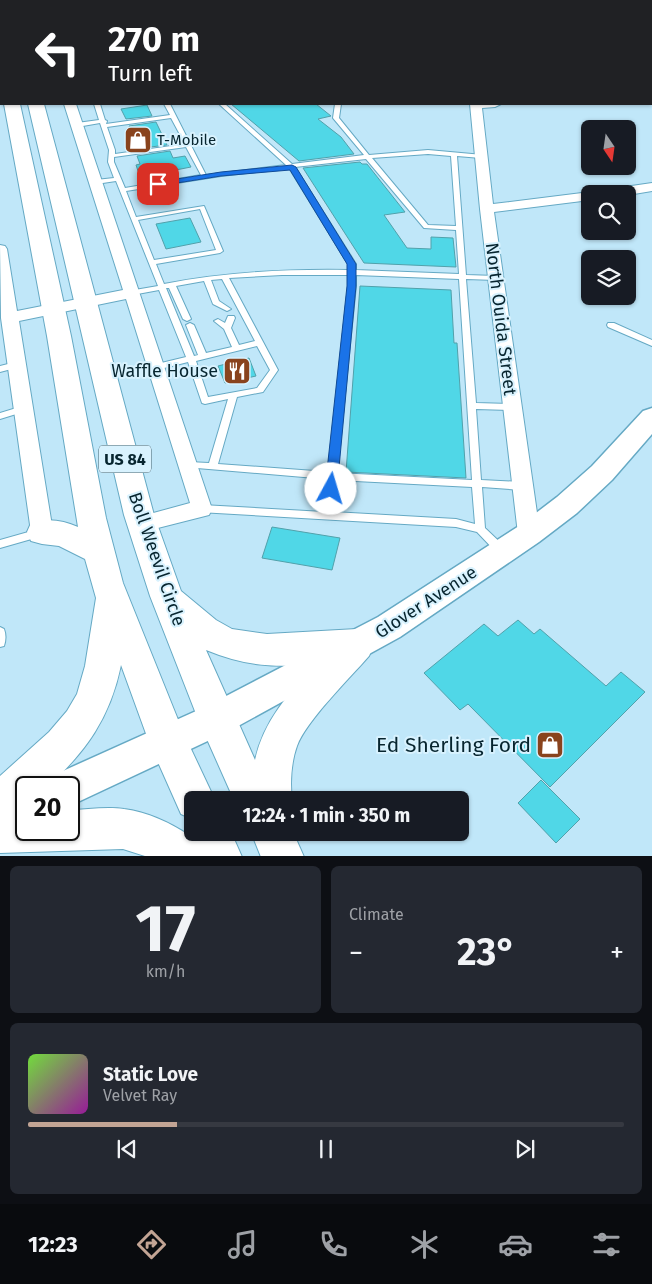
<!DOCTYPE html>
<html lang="en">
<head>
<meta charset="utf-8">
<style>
	:root { --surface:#171b24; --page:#242831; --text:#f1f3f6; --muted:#9ea1a6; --line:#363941; --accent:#c2a494 }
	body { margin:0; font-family:"Fira Sans",sans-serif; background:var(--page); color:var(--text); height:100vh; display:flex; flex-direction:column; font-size:19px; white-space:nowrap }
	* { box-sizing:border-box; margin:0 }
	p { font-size:16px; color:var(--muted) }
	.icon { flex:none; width:28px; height:28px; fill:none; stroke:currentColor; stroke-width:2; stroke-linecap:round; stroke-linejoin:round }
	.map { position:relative; height:856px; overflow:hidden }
	.panel { display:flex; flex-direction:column; gap:10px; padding:10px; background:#0d0f14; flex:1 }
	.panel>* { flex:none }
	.banner { position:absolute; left:0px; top:0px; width:652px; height:105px; box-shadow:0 1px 4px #0004; background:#202124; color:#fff; overflow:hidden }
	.needle { width:32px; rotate:167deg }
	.controls { position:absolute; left:581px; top:120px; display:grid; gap:10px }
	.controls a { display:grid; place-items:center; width:55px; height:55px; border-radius:8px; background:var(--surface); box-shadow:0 1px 4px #0004; font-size:25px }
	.speed { position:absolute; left:15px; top:776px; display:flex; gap:10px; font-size:25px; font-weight:700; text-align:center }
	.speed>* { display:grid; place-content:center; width:65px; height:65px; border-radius:50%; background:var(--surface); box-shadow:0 1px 4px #0004; line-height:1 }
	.speed .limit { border:2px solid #111; border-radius:8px; background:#fff; color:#111 }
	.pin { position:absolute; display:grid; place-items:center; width:42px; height:42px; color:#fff; margin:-21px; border-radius:10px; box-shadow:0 2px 8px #0006 }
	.me { position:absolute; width:55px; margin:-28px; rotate:6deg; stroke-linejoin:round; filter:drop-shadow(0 0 4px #0008) }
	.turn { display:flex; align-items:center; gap:18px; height:105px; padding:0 25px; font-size:22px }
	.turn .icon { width:65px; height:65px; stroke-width:2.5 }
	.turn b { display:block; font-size:35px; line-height:42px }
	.big { font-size:38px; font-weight:700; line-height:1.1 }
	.panel .card { flex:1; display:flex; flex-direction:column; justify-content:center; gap:8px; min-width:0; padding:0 18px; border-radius:8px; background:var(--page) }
	.panel .dial { align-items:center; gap:0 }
	.dial b { font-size:65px; line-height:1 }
	.song { display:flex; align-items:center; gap:15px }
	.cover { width:60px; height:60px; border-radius:8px; background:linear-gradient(135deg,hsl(100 70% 55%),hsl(300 70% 35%)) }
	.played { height:5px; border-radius:2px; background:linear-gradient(90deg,var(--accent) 25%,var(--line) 25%) }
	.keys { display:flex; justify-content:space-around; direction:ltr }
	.heat { display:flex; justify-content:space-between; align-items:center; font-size:28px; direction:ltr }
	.panel .tiles { flex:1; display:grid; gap:10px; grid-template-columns:1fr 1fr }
	.card:last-child { grid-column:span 2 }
	.trip { position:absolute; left:184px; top:791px; width:285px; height:50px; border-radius:8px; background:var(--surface); box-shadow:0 1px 4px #0004; font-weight:700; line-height:50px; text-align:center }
	.dock { display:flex; height:80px; justify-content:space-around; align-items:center; background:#090b0e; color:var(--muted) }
	.dock .icon { width:35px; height:35px }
	.dock .current { color:var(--accent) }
	.dock b { font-size:22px; color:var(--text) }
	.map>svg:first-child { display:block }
	.building { fill:#50d7e7; stroke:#51a1ab }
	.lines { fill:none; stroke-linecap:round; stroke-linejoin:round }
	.service-casing { stroke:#65a9c4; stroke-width:2 }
	.minor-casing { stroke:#65a9c4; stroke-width:2 }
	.secondary-casing { stroke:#65a9c4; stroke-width:3 }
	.trunk-casing { stroke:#65a9c4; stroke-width:2 }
	.service { fill:#fff; fill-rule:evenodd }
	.minor { fill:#fff; fill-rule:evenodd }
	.secondary { fill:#fff; fill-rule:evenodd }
	.trunk { fill:#fff; fill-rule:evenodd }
	.route { fill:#1a73e8; stroke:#114b97 }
	.labels { text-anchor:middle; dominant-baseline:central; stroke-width:4; stroke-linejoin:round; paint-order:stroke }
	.far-poi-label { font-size:15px; fill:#07252f; stroke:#d8f2fe; text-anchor:start }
	.shield { fill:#d8f2fe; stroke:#46626d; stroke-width:1 }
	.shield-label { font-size:16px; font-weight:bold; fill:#07252f }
	.street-label { font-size:18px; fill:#07252f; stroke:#d8f2fe }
	.poi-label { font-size:18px; fill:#07252f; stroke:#d8f2fe; text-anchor:end }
	.near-poi-label { font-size:21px; fill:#07252f; stroke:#d8f2fe; text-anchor:end }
</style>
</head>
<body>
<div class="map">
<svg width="652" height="857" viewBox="0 0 652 857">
	<rect width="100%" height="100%" fill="#c0e7f9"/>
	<g class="building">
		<path d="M231,104h85l15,12 -13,3 23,18 13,17 -55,7z"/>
		<path d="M147,105l5,11 -26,3 -5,-10z"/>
		<path d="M156,122l11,23 -33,4 -8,-20 4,-1 -1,-2z"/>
		<path d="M170,151l3,7 12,-2 6,11 -51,10 -4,-12 4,-1 -3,-8z"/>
		<path d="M360,162l2,2h5l38,48 -21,3 23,33 24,1v-12l22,1 3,29 -92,-4 -61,-95z"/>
		<path d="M190,218l11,24 -35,7 -10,-25z"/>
		<path d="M360,286l91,4 3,53h3l9,135 -120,-6z"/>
		<path d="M249,358l7,18 -31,7 -7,-17z"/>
		<path d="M272,527l68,11 -8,32 -70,-12z"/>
		<path d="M518,620l16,14 6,-5 66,57 15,-14 24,20 -95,95 -82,-83 -8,6 -36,-37 60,-49 14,12z"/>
		<path d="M541,780l39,39 -24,24 -38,-40z"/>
	</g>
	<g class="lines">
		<g class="service-casing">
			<g id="service">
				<path d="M161,0h18l-2,1h-17z"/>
				<path d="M217,0h4l1,1h-4z"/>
				<path d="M94,104h6l5,16 2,1 -1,3 64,-9 -6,-11h6l36,71 80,-10 -67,-61h6l67,60 72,-9 -31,-37 2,-14h6l-2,14 30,37 59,-5 55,5v2l-2,1 -24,-2 9,119 30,1 4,2 -4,2 -30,-1 10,124 36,1 4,3 -4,3 -36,-1 5,71 41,2 3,1 2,3 -2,3 -3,1 -40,-3 3,41 20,19 1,3 -1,3 -4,1 -4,-1 -20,-21 -21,-5 -257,-15 -2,-3 2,-3 3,-1 122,7 3,-33 -142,-12 -2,-2 2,-2 3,-1 21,1 19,-64 -23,5 -3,-1 -14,-41 -32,8 -4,-3 1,-2 33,-8 -27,-67 -27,5 -4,-2 1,-2 29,-5 -42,-105 -20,3 -3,-2 3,-2 18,-2 -6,-16 1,-12 -9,-27 -23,4 -3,-2 3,-2 22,-3zM171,118l14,26 -70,10v-4l-8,-23zM186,147l15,28 -76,13 -11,-26v-5zM428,154l23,2 5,70 -28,-1 -56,-67zM366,159l58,69 32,2 3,44 -103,-4v-6l-61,-97zM289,168l59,96v6c-62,-1 -123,2 -184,14l-8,-20 64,-11 3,-2 -19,-45 -68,11 -10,-26 95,-15zM200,209l16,41 -62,10 -16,-40zM282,275h66v11l-20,186 -110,-8 19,-67 26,-5 15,-22 -49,-92zM356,275l103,4 13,201 -135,-7 19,-187zM222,279l33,62 -16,4 -8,-17 4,-10 -1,-2h-6l-3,7 -7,-4 -4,2 10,8 8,18 -26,6 -12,-28 -4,-2 -4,2 12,30 -4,1 -28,-68h3l14,31 4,2 4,-2 -15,-33 28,-5 9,23 14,7 4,-2 -12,-8 -8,-21zM257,346l13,24 -13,18 -49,9 -12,-36zM336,480l136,7 3,37 -19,-5 -123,-7z"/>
				<path d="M608,323h6l38,17v6l-44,-19 -1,-2z"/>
				<path d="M16,362l4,3 -1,2 -19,5v-6z"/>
				<path d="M23,406l4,3 -1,2 -26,8v-6z"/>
				<path d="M39,529l3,1 2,3 -2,3 -42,12v-8z"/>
				<path d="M0,627l4,2c2,5 2,11 0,17l-4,1z"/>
			</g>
		</g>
		<g class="minor-casing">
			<g id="minor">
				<path d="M32,0h10l1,1h-10z"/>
				<path d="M458,0h10v1h-9z"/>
				<rect x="0" y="23" width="1" height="6"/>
				<rect x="651" y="28" width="1" height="6"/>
				<rect x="651" y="56" width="1" height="6"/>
				<rect x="651" y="90" width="1" height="6"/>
				<path d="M64,104h12l136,405 -3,6 -67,17 -7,-2 -3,-6 3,-6 55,-15 -64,-204 -107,22 34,211 -4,6 -7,3 -7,-3 -4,-6 -30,-214 -1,-73 5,1 2,3 10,62 106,-21z"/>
				<path d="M470,104h31l-6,3 -13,1 11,96 97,-12 5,2h-5v6l-96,12 46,322 -4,6 -7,3 -7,-3 -4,-6 -38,-325z"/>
				<path d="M652,183v8l-24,4 -31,-1 7,-4z"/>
			</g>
		</g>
		<g class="secondary-casing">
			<g id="secondary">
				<path d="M652,408v26l-40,46 -35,33 -38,29 -139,95 -171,94 -149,70 -11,5v-18h-21l6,-13 151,-68 173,-90 141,-91 38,-29 35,-31 51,-55z"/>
				<path d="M26,787v39l-26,11v-39z"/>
			</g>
		</g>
		<g class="trunk-casing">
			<g id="trunk">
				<rect x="3" y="0" width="14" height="1"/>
				<path d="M0,41l1,1v14l-1,-1z"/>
				<path d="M4,104h16l51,232 35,182 17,65 60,149 32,68h-23v19l-11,-5 -32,-72 -28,-77c-11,53 -35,87 -75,123h-20v17l-7,7h7v18h43v-20c17,0 37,-4 55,-1 24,3 47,14 68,28l-2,-5 2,-7v7h39l11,25h-94l-25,-8 -123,4v-77l49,-44 18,-21 10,-17 8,-28 11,-68 -11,-39 -26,-13 -17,-2 -11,-3 -4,-9 4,-9c16,-5 32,-3 47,4l-31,-191z"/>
				<path d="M28,104h16l110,411 27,76 35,29 16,9 35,5 90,-5 12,5 5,11 -5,11c-19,22 -63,65 -72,90 -6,17 -7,37 -5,54h-58l-36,-81 -48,-123 -26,-81zM206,650c39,16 69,18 110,14 -27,29 -52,56 -61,96z"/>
				<path d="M251,832h42l11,25h-43z"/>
			</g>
		</g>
		<use href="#service" class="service"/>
		<use href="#minor" class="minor"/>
		<use href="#secondary" class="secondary"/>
		<use href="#trunk" class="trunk"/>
	</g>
	<path class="route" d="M292,165l4,2 60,97v22l-19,203 -2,4h-8l-2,-4 22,-203v-22l-57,-94 -69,6 -63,10 -4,-2 4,-2 63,-10z"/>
	<defs>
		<g id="shop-square" transform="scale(1.4375)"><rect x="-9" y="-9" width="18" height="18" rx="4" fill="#89431d" stroke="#d8f2fe"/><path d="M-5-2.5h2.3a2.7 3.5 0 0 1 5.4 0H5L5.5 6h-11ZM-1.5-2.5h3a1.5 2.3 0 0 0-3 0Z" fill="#fff"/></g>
		<g id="restaurant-square" transform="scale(1.4375)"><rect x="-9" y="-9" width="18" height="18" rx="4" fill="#89431d" stroke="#d8f2fe"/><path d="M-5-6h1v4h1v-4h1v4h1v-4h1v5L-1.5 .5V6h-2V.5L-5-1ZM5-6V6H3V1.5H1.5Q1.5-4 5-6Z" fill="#fff"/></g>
	</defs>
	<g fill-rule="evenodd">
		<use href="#shop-square" x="138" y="140"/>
		<use href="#restaurant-square" x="237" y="371"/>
		<use href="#shop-square" x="550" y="745"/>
	</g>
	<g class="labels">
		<g class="far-poi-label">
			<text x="157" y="140">T-Mobile</text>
		</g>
		<rect class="shield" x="99" y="445.5" width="52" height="27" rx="4"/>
		<g class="shield-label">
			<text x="125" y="459">US 84</text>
		</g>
		<g class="street-label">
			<text transform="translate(501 319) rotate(83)">North Ouida Street</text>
			<text transform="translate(157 559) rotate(71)">Boll Weevil Circle</text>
			<text transform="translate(426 602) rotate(-33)">Glover Avenue</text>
		</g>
		<g class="poi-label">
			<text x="218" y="371">Waffle House</text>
		</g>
		<g class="near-poi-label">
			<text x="531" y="745">Ed Sherling Ford</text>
		</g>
	</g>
</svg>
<div class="controls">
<a><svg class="needle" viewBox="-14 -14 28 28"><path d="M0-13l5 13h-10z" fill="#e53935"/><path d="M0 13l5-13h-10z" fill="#9ea1a6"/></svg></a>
<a><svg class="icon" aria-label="search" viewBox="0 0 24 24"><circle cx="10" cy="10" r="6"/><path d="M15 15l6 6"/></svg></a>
<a><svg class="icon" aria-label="layers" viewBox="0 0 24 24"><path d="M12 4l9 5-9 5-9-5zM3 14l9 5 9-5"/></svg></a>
</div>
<div class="speed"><div class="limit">20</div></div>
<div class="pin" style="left:158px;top:184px;background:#d93025"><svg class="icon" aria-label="arrive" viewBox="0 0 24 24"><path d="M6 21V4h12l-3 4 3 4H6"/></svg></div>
<svg class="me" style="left:331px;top:489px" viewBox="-20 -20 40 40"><circle r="19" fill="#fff"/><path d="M0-13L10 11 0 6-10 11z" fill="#1a73e8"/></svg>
<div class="trip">12:24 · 1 min · 350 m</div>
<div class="banner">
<div class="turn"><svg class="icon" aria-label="left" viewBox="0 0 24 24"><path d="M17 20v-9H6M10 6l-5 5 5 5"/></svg><div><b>270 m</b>Turn left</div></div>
</div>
</div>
<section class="panel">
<div class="tiles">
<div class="card dial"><b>17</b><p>km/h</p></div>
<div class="card"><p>Climate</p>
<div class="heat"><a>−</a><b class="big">23°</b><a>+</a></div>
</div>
<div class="card">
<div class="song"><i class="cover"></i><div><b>Static Love</b><p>Velvet Ray</p></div></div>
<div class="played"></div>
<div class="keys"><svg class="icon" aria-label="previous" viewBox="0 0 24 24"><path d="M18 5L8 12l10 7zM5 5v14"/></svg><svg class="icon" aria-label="pause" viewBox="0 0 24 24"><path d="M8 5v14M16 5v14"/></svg><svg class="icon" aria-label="next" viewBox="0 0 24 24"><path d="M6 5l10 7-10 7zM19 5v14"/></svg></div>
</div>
</div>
</section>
<nav class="dock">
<b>12:23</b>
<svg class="icon current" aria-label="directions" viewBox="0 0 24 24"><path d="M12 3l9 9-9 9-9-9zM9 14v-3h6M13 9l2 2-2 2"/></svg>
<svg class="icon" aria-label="music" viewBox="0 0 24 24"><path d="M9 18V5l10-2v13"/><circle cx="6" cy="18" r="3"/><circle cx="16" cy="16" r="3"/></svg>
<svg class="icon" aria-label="phone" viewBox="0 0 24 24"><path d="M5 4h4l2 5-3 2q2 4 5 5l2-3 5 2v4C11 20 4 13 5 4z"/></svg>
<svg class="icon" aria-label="climate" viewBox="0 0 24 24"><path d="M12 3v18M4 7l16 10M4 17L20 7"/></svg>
<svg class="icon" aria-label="car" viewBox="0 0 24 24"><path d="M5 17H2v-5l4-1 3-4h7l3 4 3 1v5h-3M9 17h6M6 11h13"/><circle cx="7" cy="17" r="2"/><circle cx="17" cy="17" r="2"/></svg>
<svg class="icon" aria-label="filters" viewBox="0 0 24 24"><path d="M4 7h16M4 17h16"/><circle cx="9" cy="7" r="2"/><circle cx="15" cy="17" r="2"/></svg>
</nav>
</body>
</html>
